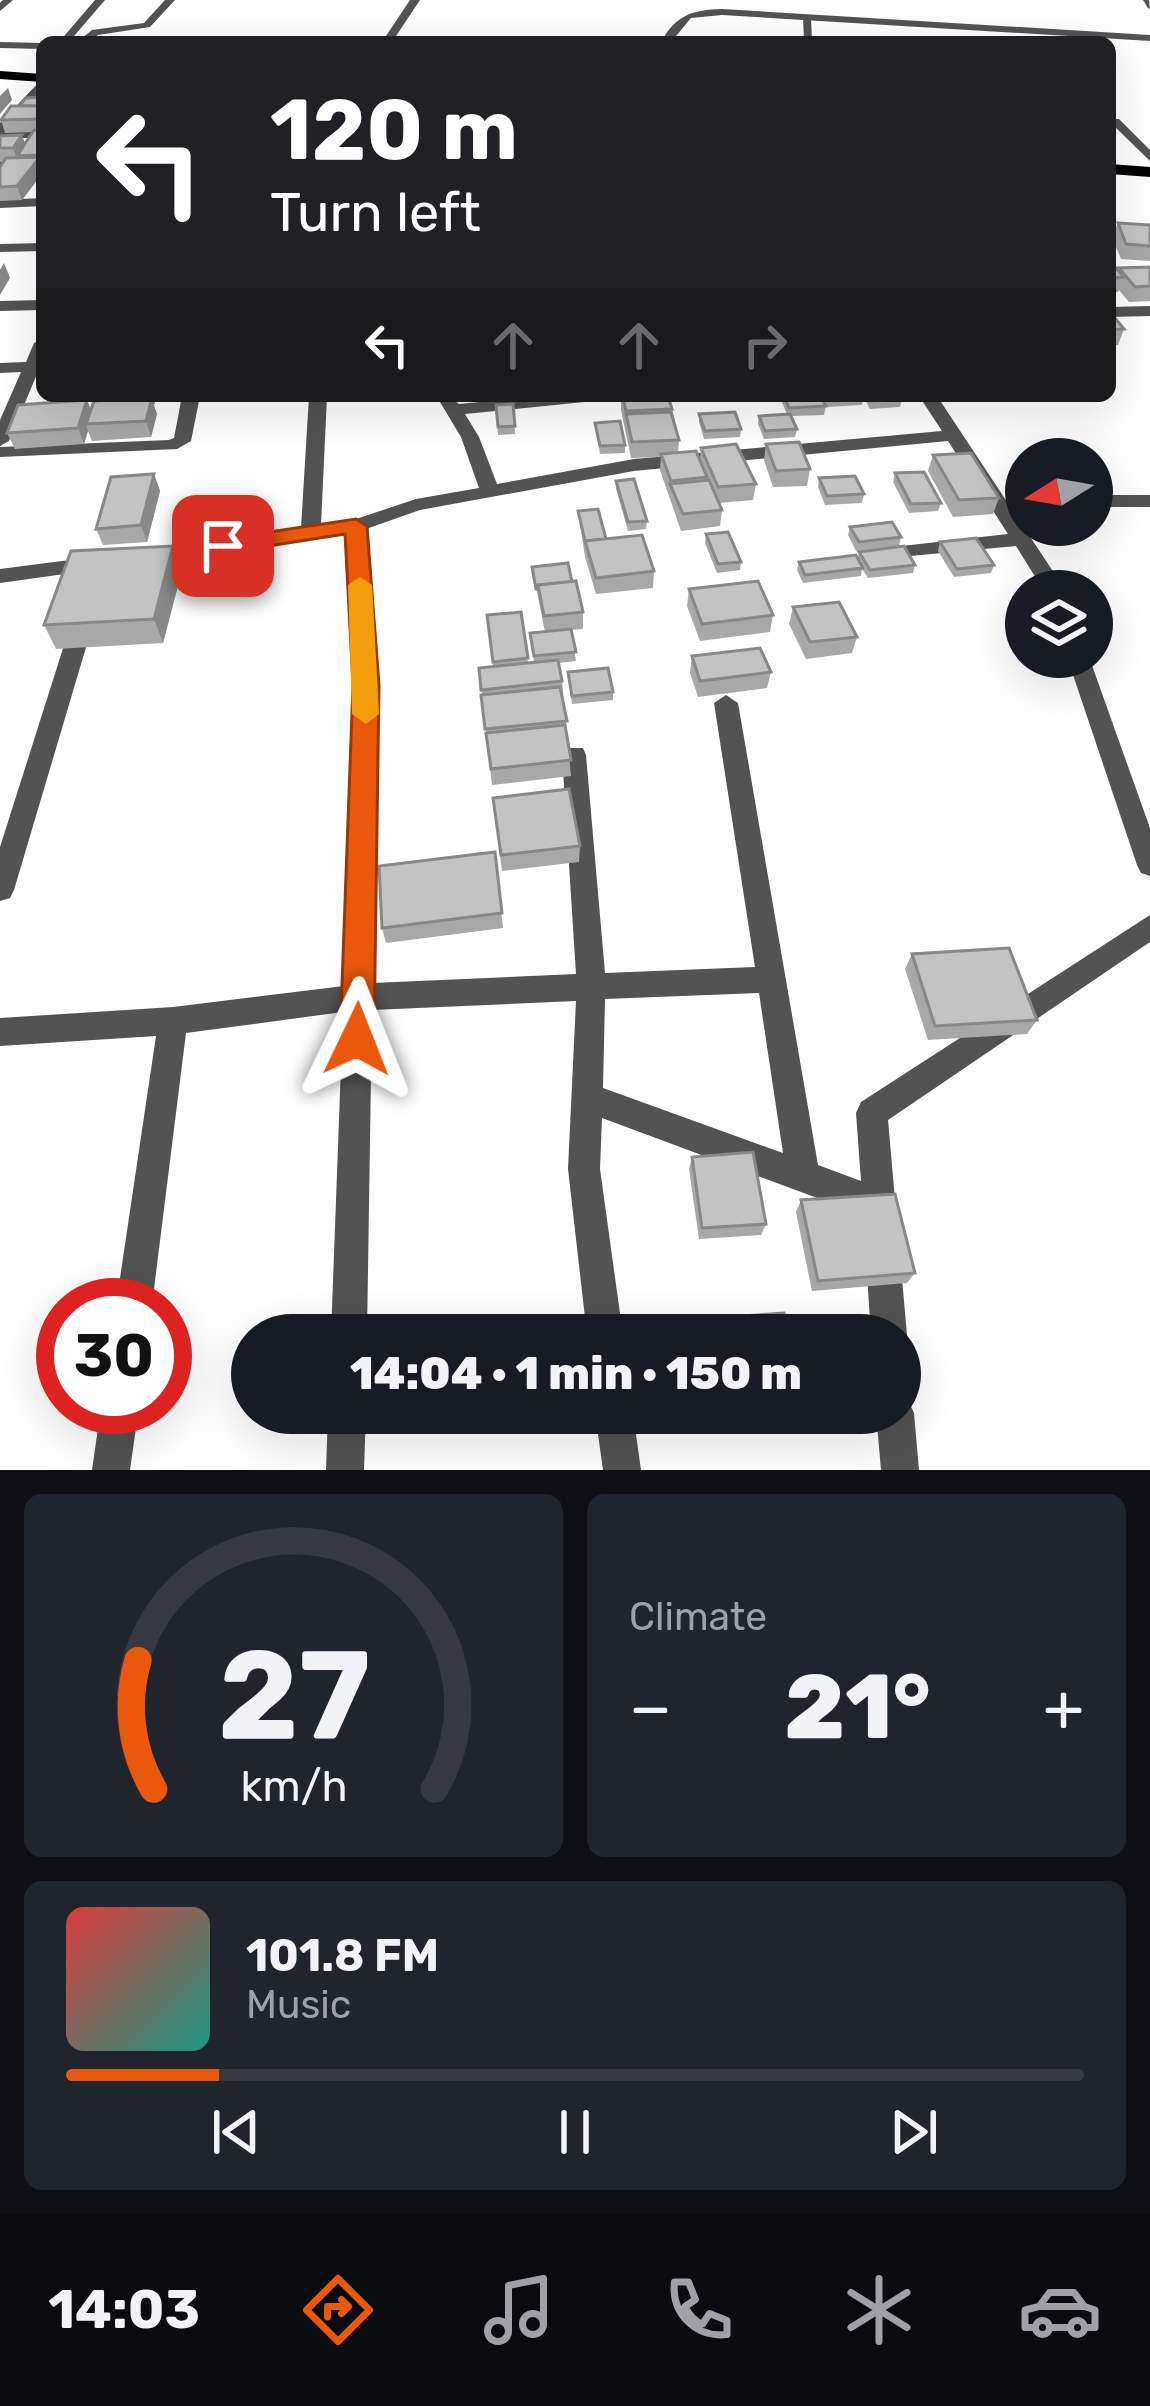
<!DOCTYPE html>
<html lang="en">
<head>
<meta charset="utf-8">
<style>
	:root { --surface:#171b24; --page:#20242c; --text:#f1f3f6; --muted:#9ea1a6; --line:#363941; --accent:#ea580c }
	body { margin:0; font-family:Rubik,sans-serif; background:var(--page); color:var(--text); height:100vh; display:flex; flex-direction:column; font-size:45px; white-space:nowrap }
	* { box-sizing:border-box; margin:0 }
	p { font-size:39px; color:var(--muted) }
	.icon { flex:none; width:66px; height:66px; fill:none; stroke:currentColor; stroke-width:2; stroke-linecap:round; stroke-linejoin:round }
	.map { position:relative; height:1470px; overflow:hidden }
	.sheet { display:flex; flex-direction:column; gap:24px; padding:24px; background:#0d0f14; flex:1 }
	.sheet>* { flex:none }
	.hud { position:absolute; left:36px; top:36px; width:1080px; height:366px; border-radius:18px; box-shadow:0 12px 48px #0002; background:#202124; color:#fff; overflow:hidden }
	.needle { width:78px; rotate:259deg }
	.tools { position:absolute; left:1005px; top:438px; display:grid; gap:24px }
	.tools a { display:grid; place-items:center; width:108px; height:108px; border-radius:50%; background:var(--surface); box-shadow:0 12px 48px #0002; font-size:60px }
	.speed { position:absolute; left:36px; top:1278px; display:flex; gap:24px; font-size:60px; font-weight:700; text-align:center }
	.speed>* { display:grid; place-content:center; width:156px; height:156px; border-radius:50%; background:var(--surface); box-shadow:0 12px 48px #0002; line-height:1 }
	.speed .limit { border:18px solid #d22; background:#fff; color:#111 }
	.pin { position:absolute; display:grid; place-items:center; width:102px; height:102px; color:#fff; margin:-51px; border-radius:24px; box-shadow:0 6px 18px #0006 }
	.me { position:absolute; width:132px; margin:-66px; rotate:2deg; stroke-linejoin:round; filter:drop-shadow(0 0 9px #0008) }
	.turn { display:flex; align-items:center; gap:42px; height:252px; padding:0 36px; font-size:54px }
	.turn .icon { width:156px; height:156px; stroke-width:2.5 }
	.turn b { display:block; font-size:84px; line-height:102px }
	.lanes { display:flex; align-items:center; height:114px; padding:0 36px; background:#0003; justify-content:center; gap:60px; direction:ltr }
	.lanes .off { opacity:.35 }
	.big { font-size:90px; font-weight:800; line-height:1.1 }
	.sheet .tile { flex:1; display:flex; flex-direction:column; justify-content:center; gap:18px; min-width:0; padding:0 42px; border-radius:18px; background:var(--page) }
	.sheet .dial { align-items:center; gap:0 }
	.dial svg { height:312px; overflow:visible; fill:none; stroke:var(--line); stroke-width:7; stroke-linecap:round; text-anchor:middle }
	.dial text { fill:var(--text); stroke:none }
	.song { display:flex; align-items:center; gap:36px }
	.cover { width:144px; height:144px; border-radius:18px; background:linear-gradient(135deg,hsl(0 70% 55%),hsl(170 70% 35%)) }
	.played { height:12px; border-radius:6px; background:linear-gradient(90deg,var(--accent) 15%,var(--line) 15%) }
	.keys { display:flex; justify-content:space-around; direction:ltr }
	.heat { display:flex; justify-content:space-between; align-items:center; font-size:66px; direction:ltr }
	.sheet .tiles { flex:1; display:grid; gap:24px; grid-template-columns:1fr 1fr }
	.tile:last-child { grid-column:span 2 }
	.trip { position:absolute; left:231px; top:1314px; width:690px; height:120px; border-radius:60px; background:var(--surface); box-shadow:0 12px 48px #0002; font-weight:800; line-height:120px; text-align:center }
	.tabs { display:flex; height:192px; justify-content:space-around; align-items:center; background:#090b0e; color:var(--muted) }
	.tabs .icon { width:84px; height:84px }
	.tabs .current { color:var(--accent) }
	.tabs b { font-size:54px; color:var(--text) }
	.map>svg:first-child { display:block }
	.lines { fill:none; stroke-linecap:round; stroke-linejoin:round }
	.lane { fill:#535353; fill-rule:evenodd }
	.street { fill:#535353; fill-rule:evenodd }
	.primary { fill:#000; fill-rule:evenodd }
	.wall { fill:#a8a8a8 }
	.shaded-wall { fill:#888 }
	.building { fill:#c3c3c3; stroke:#888; stroke-width:3 }
	.route { fill:#ea580c; stroke:#983908; stroke-width:3 }
	.slow { fill:#f59e0b }
</style>
</head>
<body>
<div class="map">
<svg width="1150" height="1470" viewBox="0 0 1150 1470">
	<rect width="100%" height="100%" fill="#fff"/>
	<g class="lines">
		<g class="lane">
			<path d="M1143,0h6l1,9 -2,-1z"/>
			<path d="M807,15l4,2 1,25h-8l-1,-25z"/>
		</g>
		<g class="street">
			<path d="M3,0h10l-13,11v-8z"/>
			<path d="M95,0h10l-36,42h-10z"/>
			<path d="M165,0h10l-25,27 -52,8 -10,7h-11l15,-12 52,-7z"/>
			<path d="M410,0h10l-28,42h-10z"/>
			<path d="M722,9l428,26v6l-428,-26 -31,3 -20,24h-10c15,-27 31,-32 61,-33z"/>
			<path d="M0,42l42,1v6l-42,-1z"/>
			<path d="M42,79v10l-36,41h36v8h-42v-15z"/>
			<path d="M1111,119h8l31,31v11l-39,-38z"/>
			<path d="M42,161v8l-42,1v-8z"/>
			<path d="M42,198v8l-42,2v-8z"/>
			<path d="M42,243v8l-42,1v-8z"/>
			<path d="M42,300v10l-42,1v-10z"/>
			<path d="M1150,306v10l-40,1v-10z"/>
			<path d="M42,338v24l-33,79 -9,5v-26l21,-48 -21,1v-10l26,-1 8,-19z"/>
			<path d="M182,396h18l-9,45 -14,8 -177,8v-10l169,-7 5,-2z"/>
			<path d="M309,396h18l-6,129 32,-5 63,-21 63,-11 -18,-51 -21,-35 9,-5 10,7 83,-8h61l-9,5 -129,13 14,23 18,47 137,-25 308,-28 -23,-35h18l129,195h-22l-28,-45 -148,14v-10l7,-1 133,-15 -60,-93 -314,30 -214,39 -54,19 11,156 -4,298 203,-9 -14,-219 3,-7h18l3,7 19,218 150,-6 -41,-264 12,-8 12,8 80,462 43,16 -5,-68 5,-11 289,-187v27l-262,178 19,215 -5,13 -2,-13h-29l-8,-120 -261,-97 -2,51 23,166h-36l-19,-166 8,-168 -204,9 -5,325h-36l12,-323 -157,21 -34,272h-36l40,-269 -156,10v-28l173,-11 171,-21 11,-301 -8,-152 -202,30 -10,-6 10,-6 156,-23zM759,993l24,160 -180,-65 2,-89z"/>
			<rect x="1092" y="495" width="58" height="12"/>
			<path d="M93,557l7,2 3,5 -3,5 -100,14v-14z"/>
			<path d="M84,610l11,7 -81,273 -4,8 -10,3v-54l73,-230z"/>
			<path d="M1067,657h22l61,171v48l-9,-3 -4,-8z"/>
			<path d="M900,1396l8,4 6,13 5,57h-38l-5,-57h24z"/>
			<path d="M101,1407h38l-9,63h-38z"/>
			<path d="M328,1413h38l-2,57h-38z"/>
			<path d="M595,1413h38l8,57h-38z"/>
		</g>
		<g class="primary">
			<path d="M0,71l42,3v8l-42,-3z"/>
			<path d="M1110,164l40,3v10l-40,-3z"/>
		</g>
	</g>
	<g class="wall">
		<path d="M42,97v87h-2l-2,-5 -16,21 -22,1v-34l3,-5h-3v-26l25,8 8,-12 -28,1 -4,-13 18,-14z"/>
		<path d="M1118,223l32,2v36l-29,-2 -9,-22z"/>
		<path d="M1110,262l8,9 1,-3 31,-1v34l-21,1 -10,-12 -1,2 -8,1z"/>
		<path d="M1110,312l14,17 -6,16h-8z"/>
		<path d="M92,396h64l-2,10 3,8 -6,23 -59,4 -4,-10 -4,13 -69,5 -8,-16 80,-33 4,10 3,-9z"/>
		<path d="M621,396l51,13 7,31 -1,12 22,7 1,-11 55,36 -3,16 -34,3 3,7 -2,16 -39,5 -21,-61 1,-13 -30,1 -10,-48z"/>
		<path d="M782,396h38l6,10 -2,9 -33,1 6,13 -2,8 -31,2 -6,-15 1,-8 28,-2 -6,-14z"/>
		<path d="M822,396l41,1 -1,8 -35,2z"/>
		<path d="M863,396h37l2,3 -2,8 -30,2z"/>
		<path d="M513,404l2,30 -17,1 -2,-30z"/>
		<path d="M699,414l42,15 -1,8 -36,2 -5,-17z"/>
		<path d="M595,423l30,22v8l-25,1z"/>
		<path d="M766,444l44,25 -3,17 -34,1 -9,-27z"/>
		<path d="M933,455l66,43 -6,16 -40,3 -25,-46z"/>
		<path d="M895,473l46,30 -3,8 -29,2 -16,-31z"/>
		<path d="M154,474l6,17 -13,51 -44,3 -7,-16z"/>
		<path d="M819,478l45,16 -2,9 -37,2 -7,-18z"/>
		<path d="M616,481l31,40 -1,8 -18,2 -12,-42z"/>
		<path d="M578,511l28,28 48,32 -1,17 -57,6 -11,-37z"/>
		<path d="M850,527l51,10 -2,9 -43,5 -8,-16z"/>
		<path d="M706,534l35,28 -1,8 -23,3 -12,-30z"/>
		<path d="M940,542l54,23 -3,8 -37,4 -16,-26z"/>
		<path d="M859,552l56,13 -2,8 -45,5 -6,-9 -1,7 -58,7 -6,-13 2,-8 59,-3z"/>
		<path d="M532,567l40,15 11,30v17l-12,1 5,31 -17,2 3,18 9,95 -79,9 -13,-117 14,-1 -6,-52 34,-3 7,51h6l-4,-30 15,-1z"/>
		<path d="M182,570l-19,73 -107,6 -12,-24z"/>
		<path d="M689,589l84,26 -3,17 -70,9 -13,-35z"/>
		<path d="M793,607l64,30 -5,16 -46,6 -17,-35z"/>
		<path d="M692,656l79,16 -4,16 -69,9 -8,-24z"/>
		<path d="M568,672l45,20v8l-41,4z"/>
		<path d="M493,798l87,48 -1,16 -77,9z"/>
		<path d="M495,852l8,76 -117,15 -4,-15z"/>
		<path d="M912,954l125,66 -10,14 -99,6 -23,-71z"/>
		<path d="M692,1157l74,67 -5,11 -62,4 -10,-70z"/>
		<path d="M801,1200l114,73 -8,10 -95,8 -16,-79z"/>
	</g>
	<g class="shaded-wall">
		<path d="M8,88l4,12 -12,14v-18z"/>
		<path d="M42,110v19l-2,3 -4,-13z"/>
		<path d="M22,135l5,14 -9,12 -5,-13z"/>
		<path d="M42,152v22l-5,3 1,2 -16,21 -5,-14z"/>
		<path d="M4,263l6,15 -10,17v-25z"/>
		<path d="M150,396h6l-2,10 3,8 -6,23 -5,-16 5,-21z"/>
		<path d="M87,400l6,16 -7,8 2,7 -4,13 -6,-16z"/>
		<path d="M154,474l6,17 -13,51 -6,-17z"/>
		<path d="M173,546l9,24 -19,73 -9,-24z"/>
	</g>
	<g class="building">
		<path d="M42,97v9h-23l7,-8z"/>
		<path d="M11,106h31v4l-6,9 -35,1z"/>
		<path d="M34,130h8v22l-3,3 -22,1z"/>
		<path d="M22,135l-9,13h-13v-12z"/>
		<path d="M40,157l-23,29 -17,1v-20l6,-9z"/>
		<path d="M1118,223l32,2v21l-24,-2z"/>
		<path d="M1110,262l14,15 -14,1z"/>
		<path d="M1150,267v19l-15,1 -16,-19z"/>
		<path d="M1110,312l14,17 -14,1z"/>
		<path d="M622,396h46l4,13 -46,2z"/>
		<path d="M784,396h36l6,10 -37,2z"/>
		<path d="M827,396h36v1l-35,1z"/>
		<path d="M869,396h31l2,3 -30,2z"/>
		<path d="M152,398l-6,23 -60,3 8,-23z"/>
		<path d="M87,400l-9,28 -71,5 11,-28z"/>
		<path d="M513,404l2,22 -17,1 -2,-22z"/>
		<path d="M671,412l8,28 -47,2 -6,-28z"/>
		<path d="M735,412l6,17 -36,2 -6,-17z"/>
		<path d="M790,414l7,15 -32,2 -6,-15z"/>
		<path d="M620,421l5,24 -25,1 -5,-23z"/>
		<path d="M799,442l11,27 -34,2 -10,-27z"/>
		<path d="M736,444l20,40 -38,3 -17,-39z"/>
		<path d="M696,451l11,26 -36,4 -10,-27z"/>
		<path d="M971,453l28,45 -40,2 -26,-45z"/>
		<path d="M924,472l17,31 -30,1 -16,-31z"/>
		<path d="M154,474l-13,51 -45,4 15,-52z"/>
		<path d="M855,476l9,18 -37,2 -8,-18z"/>
		<path d="M634,479l13,42 -19,1 -12,-41z"/>
		<path d="M709,480l13,30 -39,4 -13,-30z"/>
		<path d="M598,509l8,30 -21,2 1,4 -8,-34z"/>
		<path d="M892,522l9,15 -42,5 -9,-15z"/>
		<path d="M728,532l13,30 -23,2 -12,-30z"/>
		<path d="M642,535l12,36 -58,7 -11,-37z"/>
		<path d="M976,538l18,27 -37,4 -17,-27z"/>
		<path d="M173,546l-19,73 -110,6 27,-74z"/>
		<path d="M904,546l11,19 -45,5 -11,-18z"/>
		<path d="M856,555l7,13 -58,7 -6,-13z"/>
		<path d="M568,563l4,19 -34,3 1,4h-3l-4,-22z"/>
		<path d="M576,581l7,31 -39,4 -6,-31z"/>
		<path d="M758,581l15,34 -71,9 -13,-35z"/>
		<path d="M839,602l18,35 -47,5 -17,-35z"/>
		<path d="M521,612l7,46 -35,4 -6,-47z"/>
		<path d="M571,629l5,23 -42,4 -4,-23z"/>
		<path d="M760,648l11,24 -71,9 -8,-25z"/>
		<path d="M558,660l4,21 -81,9 -2,-22z"/>
		<path d="M608,668l5,24 -41,4 -4,-24z"/>
		<path d="M560,687l7,34 -82,8 -4,-34z"/>
		<path d="M565,725l6,35 -80,9 -5,-36z"/>
		<path d="M569,789l11,57 -79,9 -8,-57z"/>
		<path d="M495,852l7,61 -120,15 -3,-62z"/>
		<path d="M1009,948l28,72 -102,6 -23,-72z"/>
		<path d="M753,1152l13,72 -64,4 -10,-71z"/>
		<path d="M895,1194l20,79 -97,8 -17,-81z"/>
		<path d="M784,1313l4,22h-73l-2,-17z"/>
	</g>
	<path class="route" d="M356,519l11,7 12,159 -5,354 -5,11 -12,5 -12,-5 -5,-11 13,-354 -8,-151 -122,19 -12,-7 12,-7z"/>
	<path class="slow" d="M360,577l12,8 7,129 -13,10 -14,-10 -4,-129z"/>
</svg>
<div class="tools">
<a><svg class="needle" viewBox="-14 -14 28 28"><path d="M0-13l5 13h-10z" fill="#e53935"/><path d="M0 13l5-13h-10z" fill="#9ea1a6"/></svg></a>
<a><svg class="icon" aria-label="layers" viewBox="0 0 24 24"><path d="M12 4l9 5-9 5-9-5zM3 14l9 5 9-5"/></svg></a>
</div>
<div class="speed"><div class="limit">30</div></div>
<div class="pin" style="left:223px;top:546px;background:#d93025"><svg class="icon" aria-label="arrive" viewBox="0 0 24 24"><path d="M6 21V4h12l-3 4 3 4H6"/></svg></div>
<svg class="me" style="left:357px;top:1039px" viewBox="-20 -20 40 40"><path d="M0-17L14 15 0 8-14 15z" fill="#ea580c" stroke="#fff" stroke-width="4"/></svg>
<div class="trip">14:04 · 1 min · 150 m</div>
<div class="hud">
<div class="turn"><svg class="icon" aria-label="left" viewBox="0 0 24 24"><path d="M17 20v-9H6M10 6l-5 5 5 5"/></svg><div><b>120 m</b>Turn left</div></div>
<div class="lanes"><svg class="icon" aria-label="left" viewBox="0 0 24 24"><path d="M17 20v-9H6M10 6l-5 5 5 5"/></svg><svg class="icon off" aria-label="ahead" viewBox="0 0 24 24"><path d="M12 20V5M6 11l6-6 6 6"/></svg><svg class="icon off" aria-label="ahead" viewBox="0 0 24 24"><path d="M12 20V5M6 11l6-6 6 6"/></svg><svg class="icon off" aria-label="right" viewBox="0 0 24 24"><path d="M7 20v-9h11M14 6l5 5-5 5"/></svg></div>
</div>
</div>
<section class="sheet">
<div class="tiles">
<div class="tile dial"><svg viewBox="0 0 100 80">
<path d="M14 69A42 42 0 1 1 86 69"/>
<path d="M14 69A42 42 0 0 1 10 36" stroke="#ea580c"/>
<text x="50" y="56" font-size="32" font-weight="700">27</text>
<text x="50" y="72" font-size="11">km/h</text>
</svg></div>
<div class="tile"><p>Climate</p>
<div class="heat"><a>−</a><b class="big">21°</b><a>+</a></div>
</div>
<div class="tile">
<div class="song"><i class="cover"></i><div><b>101.8 FM</b><p>Music</p></div></div>
<div class="played"></div>
<div class="keys"><svg class="icon" aria-label="previous" viewBox="0 0 24 24"><path d="M18 5L8 12l10 7zM5 5v14"/></svg><svg class="icon" aria-label="pause" viewBox="0 0 24 24"><path d="M8 5v14M16 5v14"/></svg><svg class="icon" aria-label="next" viewBox="0 0 24 24"><path d="M6 5l10 7-10 7zM19 5v14"/></svg></div>
</div>
</div>
</section>
<nav class="tabs">
<b>14:03</b>
<svg class="icon current" aria-label="directions" viewBox="0 0 24 24"><path d="M12 3l9 9-9 9-9-9zM9 14v-3h6M13 9l2 2-2 2"/></svg>
<svg class="icon" aria-label="music" viewBox="0 0 24 24"><path d="M9 18V5l10-2v13"/><circle cx="6" cy="18" r="3"/><circle cx="16" cy="16" r="3"/></svg>
<svg class="icon" aria-label="phone" viewBox="0 0 24 24"><path d="M5 4h4l2 5-3 2q2 4 5 5l2-3 5 2v4C11 20 4 13 5 4z"/></svg>
<svg class="icon" aria-label="climate" viewBox="0 0 24 24"><path d="M12 3v18M4 7l16 10M4 17L20 7"/></svg>
<svg class="icon" aria-label="car" viewBox="0 0 24 24"><path d="M5 17H2v-5l4-1 3-4h7l3 4 3 1v5h-3M9 17h6M6 11h13"/><circle cx="7" cy="17" r="2"/><circle cx="17" cy="17" r="2"/></svg>
</nav>
</body>
</html>
